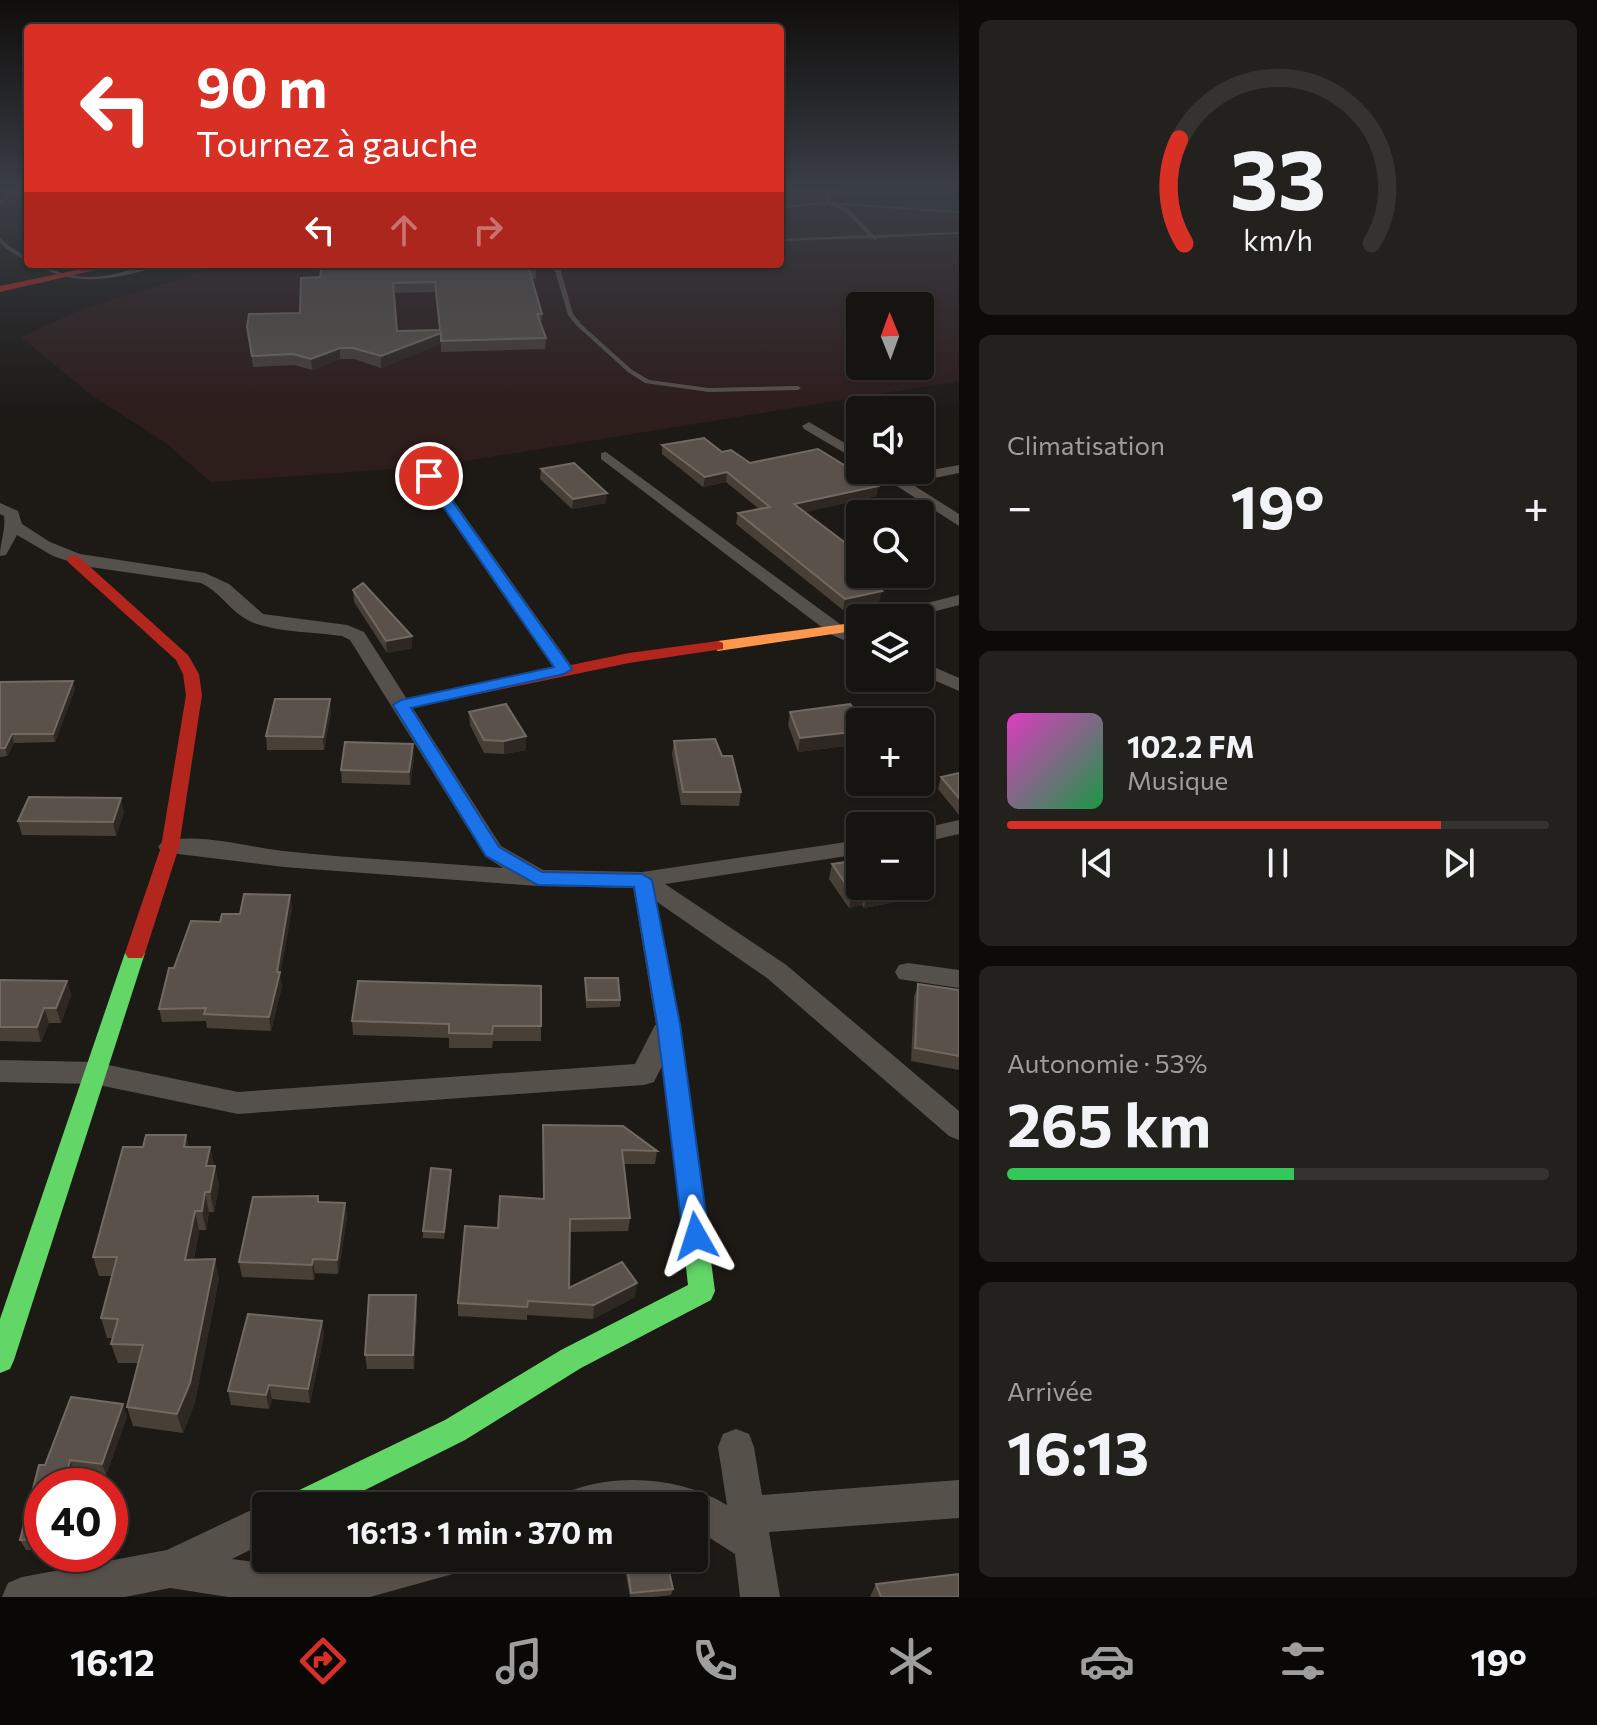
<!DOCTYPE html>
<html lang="fr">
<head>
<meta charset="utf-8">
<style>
	:root { --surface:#161410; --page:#23211e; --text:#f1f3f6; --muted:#9e9e9f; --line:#353330; --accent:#d93025 }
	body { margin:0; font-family:Commissioner,sans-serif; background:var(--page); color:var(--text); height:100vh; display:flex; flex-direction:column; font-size:30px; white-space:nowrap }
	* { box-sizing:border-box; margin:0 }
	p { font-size:26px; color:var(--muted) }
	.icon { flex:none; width:44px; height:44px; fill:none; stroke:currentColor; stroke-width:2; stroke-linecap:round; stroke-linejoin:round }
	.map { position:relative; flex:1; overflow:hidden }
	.details { display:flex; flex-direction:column; gap:20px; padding:20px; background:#0c0b09; width:638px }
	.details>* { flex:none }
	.hud { position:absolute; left:24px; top:24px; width:760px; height:244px; border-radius:8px; box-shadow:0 2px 6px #0004,0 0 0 2px var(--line); background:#d93025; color:#fff; overflow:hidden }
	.needle { width:52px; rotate:359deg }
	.fabs { position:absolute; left:846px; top:292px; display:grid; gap:16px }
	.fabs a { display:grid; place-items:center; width:88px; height:88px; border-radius:8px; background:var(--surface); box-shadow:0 2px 6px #0004,0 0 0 2px var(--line); font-size:40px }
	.speed { position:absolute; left:24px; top:1468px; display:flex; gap:16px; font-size:40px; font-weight:700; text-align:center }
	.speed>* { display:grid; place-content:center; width:104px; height:104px; border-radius:50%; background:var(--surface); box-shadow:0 2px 6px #0004,0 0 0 2px var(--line); line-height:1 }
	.speed .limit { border:12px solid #d22; background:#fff; color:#111 }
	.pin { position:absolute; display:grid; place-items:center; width:68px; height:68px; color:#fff; margin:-34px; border:4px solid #fff; border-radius:50%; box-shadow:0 2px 8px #0007 }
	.me { position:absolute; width:88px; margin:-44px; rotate:354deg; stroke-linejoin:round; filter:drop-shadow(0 0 6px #0008) }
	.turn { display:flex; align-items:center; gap:28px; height:168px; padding:0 40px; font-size:36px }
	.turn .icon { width:104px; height:104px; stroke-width:2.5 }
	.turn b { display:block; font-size:56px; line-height:68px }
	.lanes { display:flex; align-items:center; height:76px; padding:0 40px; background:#0003; justify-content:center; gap:40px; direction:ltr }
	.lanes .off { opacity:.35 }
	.big { font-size:60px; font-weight:700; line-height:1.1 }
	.details .card { flex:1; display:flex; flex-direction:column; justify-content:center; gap:12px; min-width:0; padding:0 28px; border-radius:12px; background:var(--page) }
	.details .dial { align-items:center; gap:0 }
	.dial svg { height:208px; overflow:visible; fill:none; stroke:var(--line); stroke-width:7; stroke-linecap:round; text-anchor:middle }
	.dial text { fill:var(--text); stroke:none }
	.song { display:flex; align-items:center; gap:24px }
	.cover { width:96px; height:96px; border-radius:12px; background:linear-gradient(135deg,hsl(310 70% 55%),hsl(140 70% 35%)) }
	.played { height:8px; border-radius:4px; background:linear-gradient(90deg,var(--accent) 80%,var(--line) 80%) }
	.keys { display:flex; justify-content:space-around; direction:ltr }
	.heat { display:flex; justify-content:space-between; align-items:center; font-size:44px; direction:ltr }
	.charge { height:12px; border-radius:6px; background:linear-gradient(90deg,#34c759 53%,var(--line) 0) }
	.trip { position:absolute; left:252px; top:1492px; width:456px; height:80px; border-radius:8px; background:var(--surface); box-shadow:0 2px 6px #0004,0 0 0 2px var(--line); font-weight:700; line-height:80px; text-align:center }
	.dock { display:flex; height:128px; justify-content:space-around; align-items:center; background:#090806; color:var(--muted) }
	.dock .icon { width:56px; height:56px }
	.dock .selected { color:var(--accent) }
	.dock b { font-size:36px; color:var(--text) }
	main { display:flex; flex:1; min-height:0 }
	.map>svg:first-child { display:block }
	.education { fill:#2d1d1b; fill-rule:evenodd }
	.green { fill:#042f1c }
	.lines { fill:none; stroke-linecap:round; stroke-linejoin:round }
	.lane { fill:#56504b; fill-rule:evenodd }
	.street { fill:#56504b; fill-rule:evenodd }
	.fast { fill:#63d668; fill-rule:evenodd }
	.slow { fill:#ff974d; fill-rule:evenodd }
	.jam { fill:#b3261e; fill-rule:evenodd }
	.wall { fill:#483f37; fill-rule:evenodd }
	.shaded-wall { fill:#2f2822 }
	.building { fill:#59514a; stroke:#716962; stroke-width:2; fill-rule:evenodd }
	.route { fill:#1a73e8; stroke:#114b97; stroke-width:2 }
</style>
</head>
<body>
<main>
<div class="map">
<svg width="959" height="1597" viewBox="0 0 959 1597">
	<rect width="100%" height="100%" fill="#1d1a16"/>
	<path class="education" d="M780,188h179v193l-524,85 -224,16 -44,-38 -77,-50 -69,-57 62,-28 146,-45h551zM860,306h60v60h-60z"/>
	<path class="green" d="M839,188h120v22l-114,-7 -10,-3z"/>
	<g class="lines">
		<g class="lane">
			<path d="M13,188h4l-1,4 12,-2v2l-14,3 -14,9v-3l11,-8z"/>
			<path d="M828,188h4l-2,14 129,9v2l-121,-8 11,4 25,26 85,-3v2l-82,4v1l-2,1 -4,-2 -91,3v-2l88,-4 -23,-24 -17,-7 -48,4v-2l46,-4z"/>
			<path d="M0,238l9,8 19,12v4l-23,-14 -5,-6z"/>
			<path d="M34,264c10,0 16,5 25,8 10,3 20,5 31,5 26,0 50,-13 76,-13 -10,4 -21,6 -31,9 -36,9 -68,10 -101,-9z"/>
			<path d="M553,264h6l14,50 8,10 51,46 17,10 60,8 89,-2 3,2 -3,2 -89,2 -64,-9 -17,-11 -51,-46 -9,-11z"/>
		</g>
		<g class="street">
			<path d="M809,422l51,30v10l-56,-33 -2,-3z"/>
			<path d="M606,452l238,175 16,7v13l-28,-12 -231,-176v-6z"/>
			<path d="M959,465v8l-49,10 49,31v12l-87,-56h17l10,6z"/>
			<path d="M429,471l5,2 137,192 3,4 -3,4h-14l-136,-197z"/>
			<path d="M0,503l18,8 4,13 28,18 30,12 125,19 24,11 34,30 84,11 17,7 137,214 42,24 99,2 218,-32v14l-195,30 120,80 174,147v29l-10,-4 -182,-158 -130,-90 -99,-2 -254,-19 -122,-15 -4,-5 4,-5c37,-10 84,5 121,9 73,8 147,11 220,17l-18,-12 -135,-216 -8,-4c-26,-4 -77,-4 -98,-18 -16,-10 -25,-27 -43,-35l-118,-17 -30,-10 -36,-21 -11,20 -6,1c0,-14 6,-27 4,-40l-4,-2z"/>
			<path d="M959,595v10l-49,13h-30l3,-4z"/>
			<path d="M920,661l39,17v13l-39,-17z"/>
			<path d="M959,820v14l-39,9v-14z"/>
			<path d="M908,963l51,7v18l-60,-9 -4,-7 4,-7z"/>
			<path d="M665,1022l10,3 4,7 -25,50 -10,3 -406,29 -144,-30 -94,-2v-22l94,2 144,30 397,-28 20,-39z"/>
			<path d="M736,1429l13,5 5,13 8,48 197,-15v38l-190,14 11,65h-40l-5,-43 -41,-26v-22h-135l6,-13c50,-21 116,-16 162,12l-9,-58 5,-13z"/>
			<path d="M266,1503l7,3h-7v36l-34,17 74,10 65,-11h94l-5,14 -90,25h-142l-58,-9 -45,9h-123l6,-14 14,-6 145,-27z"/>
		</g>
		<g class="fast">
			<path d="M135,946l7,2 3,5 -131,407 -4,9 -10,4v-54l125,-366 3,-5z"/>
			<path d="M674,1058l8,3 3,6 30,224 -4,9 -130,68 -116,72 -132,66h-48l4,-11 156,-75 116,-70 127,-65 -25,-218 3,-6z"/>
		</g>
		<path class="slow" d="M860,622v8l-142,21 -8,-5 8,-5z"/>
		<g class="jam">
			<path d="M106,264h16l-122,28v-6z"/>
			<path d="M73,555l5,1 110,99 11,19 3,21 -23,152 -34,106 -3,5h-14l-3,-5 36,-106 25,-152 -3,-21 -7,-14 -108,-98 -2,-3z"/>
			<path d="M718,641l5,2v6l-94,14 -228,47 -8,-5 8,-5 228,-47z"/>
			<path d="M642,874l10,6 33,187 -3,6 -8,3 -8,-3 -3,-6 -31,-187z"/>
		</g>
	</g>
	<g class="wall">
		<path d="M536,269v10h-4l10,35 -1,11 5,13 -1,11 -104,3v-9l-60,25 -27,-9h-14l-28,11 -18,-5 -41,2 -6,-40 53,-14 1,-35zM435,292l5,38 -43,1 -3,-38z"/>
		<path d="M662,445l60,7 28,11 128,23 -2,10 -71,16 53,62 21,28 -36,8 -107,-86 2,-11 21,-4 -33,-27 -23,5 -41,-33z"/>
		<path d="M541,469l65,34 -34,6 -32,-30z"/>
		<path d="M353,590l59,46v12l-25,5 -33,-51z"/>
		<path d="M0,682l75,7 -20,53 -41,1 -7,13 -7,1z"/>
		<path d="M331,712l-7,38h-57l-1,-14z"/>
		<path d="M469,712l57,24v14l-22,4 -20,-1 -14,-28z"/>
		<path d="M790,712l70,10v22l-62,8 -10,-27z"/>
		<path d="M674,741l48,15 19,36 -2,14 -58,-1 -9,-51z"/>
		<path d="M414,757l-4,28 -68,-2 -1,-13z"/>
		<path d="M959,773v42l-21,-26 3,-12z"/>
		<path d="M124,812l-8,24 -94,-1 -4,-14z"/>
		<path d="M832,864l79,35 -47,9 -2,-3 -13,3 -20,-29z"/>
		<path d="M290,895l2,13 -12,67 2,11 -11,45 -64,-3 -1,-7 -44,1 -3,-13 15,-41 46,-46z"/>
		<path d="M585,978l35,22v7l-34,1z"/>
		<path d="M0,980l67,1 4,14 -10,28h-12l-8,19 -41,-1z"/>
		<path d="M918,984l41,6v80l-48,-9 3,-64z"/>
		<path d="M352,1021l189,5v15h-48l-1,7h-43v-10l-96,-3z"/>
		<path d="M543,1125l114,26 -2,13h-32l7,54 -2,13 -59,1v56l66,9 -42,22 -66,-4v5l-69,-4v-13l40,-75 45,-29z"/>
		<path d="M186,1135l3,12h21l4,19h1l4,20 -5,26h-5l-3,18h-7l-5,29 25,19 -24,124 -12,31 -50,-7 -6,-19 11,-44h-20l-7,-19 2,-6h-6l-6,-20 11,-42h-13l-6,-19 50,-110z"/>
		<path d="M451,1178l-7,61 -21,-1v-7z"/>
		<path d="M319,1202l26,1 2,14 -9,57 -23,-1 -1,7 -72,-3 -3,-15z"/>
		<path d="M417,1310l-3,59h-47l-2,-14z"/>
		<path d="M322,1321l2,14 -14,68 -38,-4 -3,10 -38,-4 -3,-14z"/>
		<path d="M127,1416l-21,59 -32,-4 -3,15h-29v64h-16l-6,-10 25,-75z"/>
		<path d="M625,1558l48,31 -2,6 -17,2h-24l-6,-33z"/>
		<path d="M876,1584l83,13h-89z"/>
	</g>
	<g class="shaded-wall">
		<path d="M441,333v10l-60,25v-12z"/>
		<path d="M340,348v11l-28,11 -1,-11z"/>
		<path d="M727,472l-1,10 -23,5 2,-10z"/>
		<path d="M878,486l-2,10 -83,19 1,-11z"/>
		<path d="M607,493l-1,10 -34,6 1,-10z"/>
		<path d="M860,563v10l-16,2 2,-10z"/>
		<path d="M882,591l-3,11 -36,8 2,-11z"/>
		<path d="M412,636v12l-25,5 -1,-12z"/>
		<path d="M73,681l2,8 -20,53 -2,-8z"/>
		<path d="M330,699l1,13 -7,38 -1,-13z"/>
		<path d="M860,731v13l-62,8 2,-14z"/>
		<path d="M12,734l2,9 -7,13 -2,-8z"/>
		<path d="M526,736v14l-22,4v-13z"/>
		<path d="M413,744l1,13 -4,28 -1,-13z"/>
		<path d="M121,798l3,14 -8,24 -3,-14z"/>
		<path d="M909,886h6l-4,13 -47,9 3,-14z"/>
		<path d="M865,891l-3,14 -13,3 3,-15z"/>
		<path d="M290,895l2,13 -12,67 2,11 -11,45 -2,-14z"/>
		<path d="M67,981l4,14 -10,28 -5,-15z"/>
		<path d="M44,1008l5,15 -8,19 -4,-15z"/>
		<path d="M186,1135l5,19 -7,-7z"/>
		<path d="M210,1147l4,19h-8z"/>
		<path d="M215,1166l4,20 -5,26 -4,-20z"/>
		<path d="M451,1170v8l-7,61v-7z"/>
		<path d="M205,1192l4,20 -3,18 -4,-19z"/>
		<path d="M345,1203l2,14 -9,57 -1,-14z"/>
		<path d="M195,1211l4,19 -9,49 -5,-19z"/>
		<path d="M215,1259l4,19 -24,124 -12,31 -6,-19z"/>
		<path d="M313,1259l2,14 -1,7 -2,-15z"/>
		<path d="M637,1283l-2,14 -42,22 1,-14z"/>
		<path d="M416,1295l1,15 -3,59 -1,-14z"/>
		<path d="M322,1321l2,14 -14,68 -2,-14z"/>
		<path d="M269,1385l3,14 -3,10 -3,-14z"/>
		<path d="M123,1404l4,12 -21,59 -4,-11z"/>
		<path d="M70,1460l4,11 -3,15h-7z"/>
	</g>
	<g class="building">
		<path d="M322,264h212l2,5h-7l13,45h-5l9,24 -105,3v-8l-60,23 -28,-8h-13l-29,11 -18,-5 -41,2 -5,-29 2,-13 51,-1 1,-35 19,-1zM435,282l5,48 -43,1 -4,-48z"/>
		<path d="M704,438l18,14 9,-2 19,13 68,-14 60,37 -84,18 66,50v9l-14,2 36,26 -37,8 -107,-86 32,-6 -43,-35 -22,5 -43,-32z"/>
		<path d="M574,463l33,30 -34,6 -32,-30z"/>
		<path d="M363,583l49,53 -26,5 -33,-51z"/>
		<path d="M73,681l-20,53h-41l-7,14h-5v-66z"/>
		<path d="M275,699h55l-7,38 -57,-1z"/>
		<path d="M506,704l20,32 -22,5 -20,-1 -15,-28z"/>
		<path d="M850,704l13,18h-3v9l-60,7 -10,-26z"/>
		<path d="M715,739l7,17h10l9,36h-58l-9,-51z"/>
		<path d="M345,742l68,2 -4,28 -68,-2z"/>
		<path d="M959,773v25l-18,-21z"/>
		<path d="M29,797l92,1 -8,24 -95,-1z"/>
		<path d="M860,860v26h49l-42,8 -2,-3 -13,2 -20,-29z"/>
		<path d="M244,894l46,1 -13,77h3l-11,45 -65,-3 2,-6 -47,1 10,-41h5l17,-47 29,1 2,-8h18z"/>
		<path d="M585,978h33l2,22h-33z"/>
		<path d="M0,980l67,1 -11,27h-12l-7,19h-37z"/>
		<path d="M358,981l183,5v40h-48l-1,8 -43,-1v-9l-97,-3z"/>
		<path d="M918,984l41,6v66l-44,-8z"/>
		<path d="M543,1125l80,1 34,25 -35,-1 8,68 -60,1 -1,69 53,-26 15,21 -43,22 -66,-4 -1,6 -69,-4 7,-77 33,2 2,-32 44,3z"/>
		<path d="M146,1135h40l-2,12h26l-4,19h9l-5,26h-5l-3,19h-7l-10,49 30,-1 -25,124 -13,31 -50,-7 16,-62 -32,-1 7,-25 -17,-1 16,-61h-24l30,-110h20z"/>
		<path d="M431,1168l20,2 -7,62 -21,-1z"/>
		<path d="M318,1196v6l27,1 -8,57 -24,-1 -1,6 -73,-3 14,-65z"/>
		<path d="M369,1295h47l-3,60h-48z"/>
		<path d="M248,1314l74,7 -14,68 -39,-4 -3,10 -38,-4z"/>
		<path d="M71,1397l52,7 -21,60 -32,-4 -6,26h-22v53l-22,1 19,-75h6z"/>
		<path d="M626,1558h40l7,31 -42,4z"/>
		<path d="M959,1574v23h-78l-5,-13z"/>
	</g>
	<linearGradient id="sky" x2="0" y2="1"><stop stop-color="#100e0c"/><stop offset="0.46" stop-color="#3a3e47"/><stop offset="1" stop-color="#3a3e47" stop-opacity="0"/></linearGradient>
	<rect width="959" height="412" fill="url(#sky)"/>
	<path class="route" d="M429,472l4,2 139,195 -8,5 -153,34 88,139 43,25 100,2 10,6 28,144 29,212 -3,9 -10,3 -9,-3 -4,-9 -26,-212 -23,-137 -96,-2 -52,-29 -93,-151 8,-5 153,-33 -132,-191z"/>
</svg>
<div class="fabs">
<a><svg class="needle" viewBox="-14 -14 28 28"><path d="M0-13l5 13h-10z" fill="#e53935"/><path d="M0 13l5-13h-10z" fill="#9e9e9f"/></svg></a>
<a><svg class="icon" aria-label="sound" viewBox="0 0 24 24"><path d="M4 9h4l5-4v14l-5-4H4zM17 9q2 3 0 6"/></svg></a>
<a><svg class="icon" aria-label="search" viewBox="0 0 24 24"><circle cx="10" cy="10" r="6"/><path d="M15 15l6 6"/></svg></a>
<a><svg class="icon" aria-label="layers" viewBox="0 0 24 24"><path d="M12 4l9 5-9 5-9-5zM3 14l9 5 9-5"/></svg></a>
<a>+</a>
<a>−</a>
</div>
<div class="speed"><div class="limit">40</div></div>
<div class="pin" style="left:429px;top:476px;background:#d93025"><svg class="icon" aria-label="arrive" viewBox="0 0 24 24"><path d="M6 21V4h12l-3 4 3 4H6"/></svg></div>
<svg class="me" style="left:696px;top:1236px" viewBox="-20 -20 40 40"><path d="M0-17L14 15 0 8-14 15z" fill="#1a73e8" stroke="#fff" stroke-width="4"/></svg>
<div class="trip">16:13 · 1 min · 370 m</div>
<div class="hud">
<div class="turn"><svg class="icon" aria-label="left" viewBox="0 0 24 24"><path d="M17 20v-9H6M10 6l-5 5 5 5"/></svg><div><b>90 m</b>Tournez à gauche</div></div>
<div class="lanes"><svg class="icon" aria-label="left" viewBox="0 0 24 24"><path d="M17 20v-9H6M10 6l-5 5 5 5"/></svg><svg class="icon off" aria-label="ahead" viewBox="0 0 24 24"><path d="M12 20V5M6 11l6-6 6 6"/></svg><svg class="icon off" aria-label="right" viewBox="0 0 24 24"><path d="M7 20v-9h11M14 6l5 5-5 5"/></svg></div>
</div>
</div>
<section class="details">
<div class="card dial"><svg viewBox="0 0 100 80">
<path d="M14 69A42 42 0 1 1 86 69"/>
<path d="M14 69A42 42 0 0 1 12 29" stroke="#d93025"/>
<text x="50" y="56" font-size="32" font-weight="700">33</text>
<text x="50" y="72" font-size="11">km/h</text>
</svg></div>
<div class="card"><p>Climatisation</p>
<div class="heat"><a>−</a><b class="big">19°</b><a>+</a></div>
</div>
<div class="card">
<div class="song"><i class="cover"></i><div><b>102.2 FM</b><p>Musique</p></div></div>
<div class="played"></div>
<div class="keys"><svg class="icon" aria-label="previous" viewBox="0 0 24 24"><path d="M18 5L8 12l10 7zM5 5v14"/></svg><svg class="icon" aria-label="pause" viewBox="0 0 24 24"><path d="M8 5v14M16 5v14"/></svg><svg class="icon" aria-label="next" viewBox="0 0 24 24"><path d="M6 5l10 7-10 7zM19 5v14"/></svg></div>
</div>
<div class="card"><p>Autonomie · 53%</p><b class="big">265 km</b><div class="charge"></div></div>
<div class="card"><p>Arrivée</p><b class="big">16:13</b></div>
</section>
</main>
<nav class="dock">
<b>16:12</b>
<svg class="icon selected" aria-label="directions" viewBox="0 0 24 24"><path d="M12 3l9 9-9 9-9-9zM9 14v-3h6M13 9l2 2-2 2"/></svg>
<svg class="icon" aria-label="music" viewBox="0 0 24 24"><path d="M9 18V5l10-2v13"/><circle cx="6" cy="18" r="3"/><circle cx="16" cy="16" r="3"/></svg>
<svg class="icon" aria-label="phone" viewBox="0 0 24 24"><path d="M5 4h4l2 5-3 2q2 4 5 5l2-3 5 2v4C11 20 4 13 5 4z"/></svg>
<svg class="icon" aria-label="climate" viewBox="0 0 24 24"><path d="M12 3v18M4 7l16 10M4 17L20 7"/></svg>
<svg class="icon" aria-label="car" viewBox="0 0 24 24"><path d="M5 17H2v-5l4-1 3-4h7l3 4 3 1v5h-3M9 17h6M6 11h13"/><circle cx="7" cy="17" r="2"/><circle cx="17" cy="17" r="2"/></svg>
<svg class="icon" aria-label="filters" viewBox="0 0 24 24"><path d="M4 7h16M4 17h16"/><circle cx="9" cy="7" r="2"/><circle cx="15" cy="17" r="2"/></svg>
<b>19°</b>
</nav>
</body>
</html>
